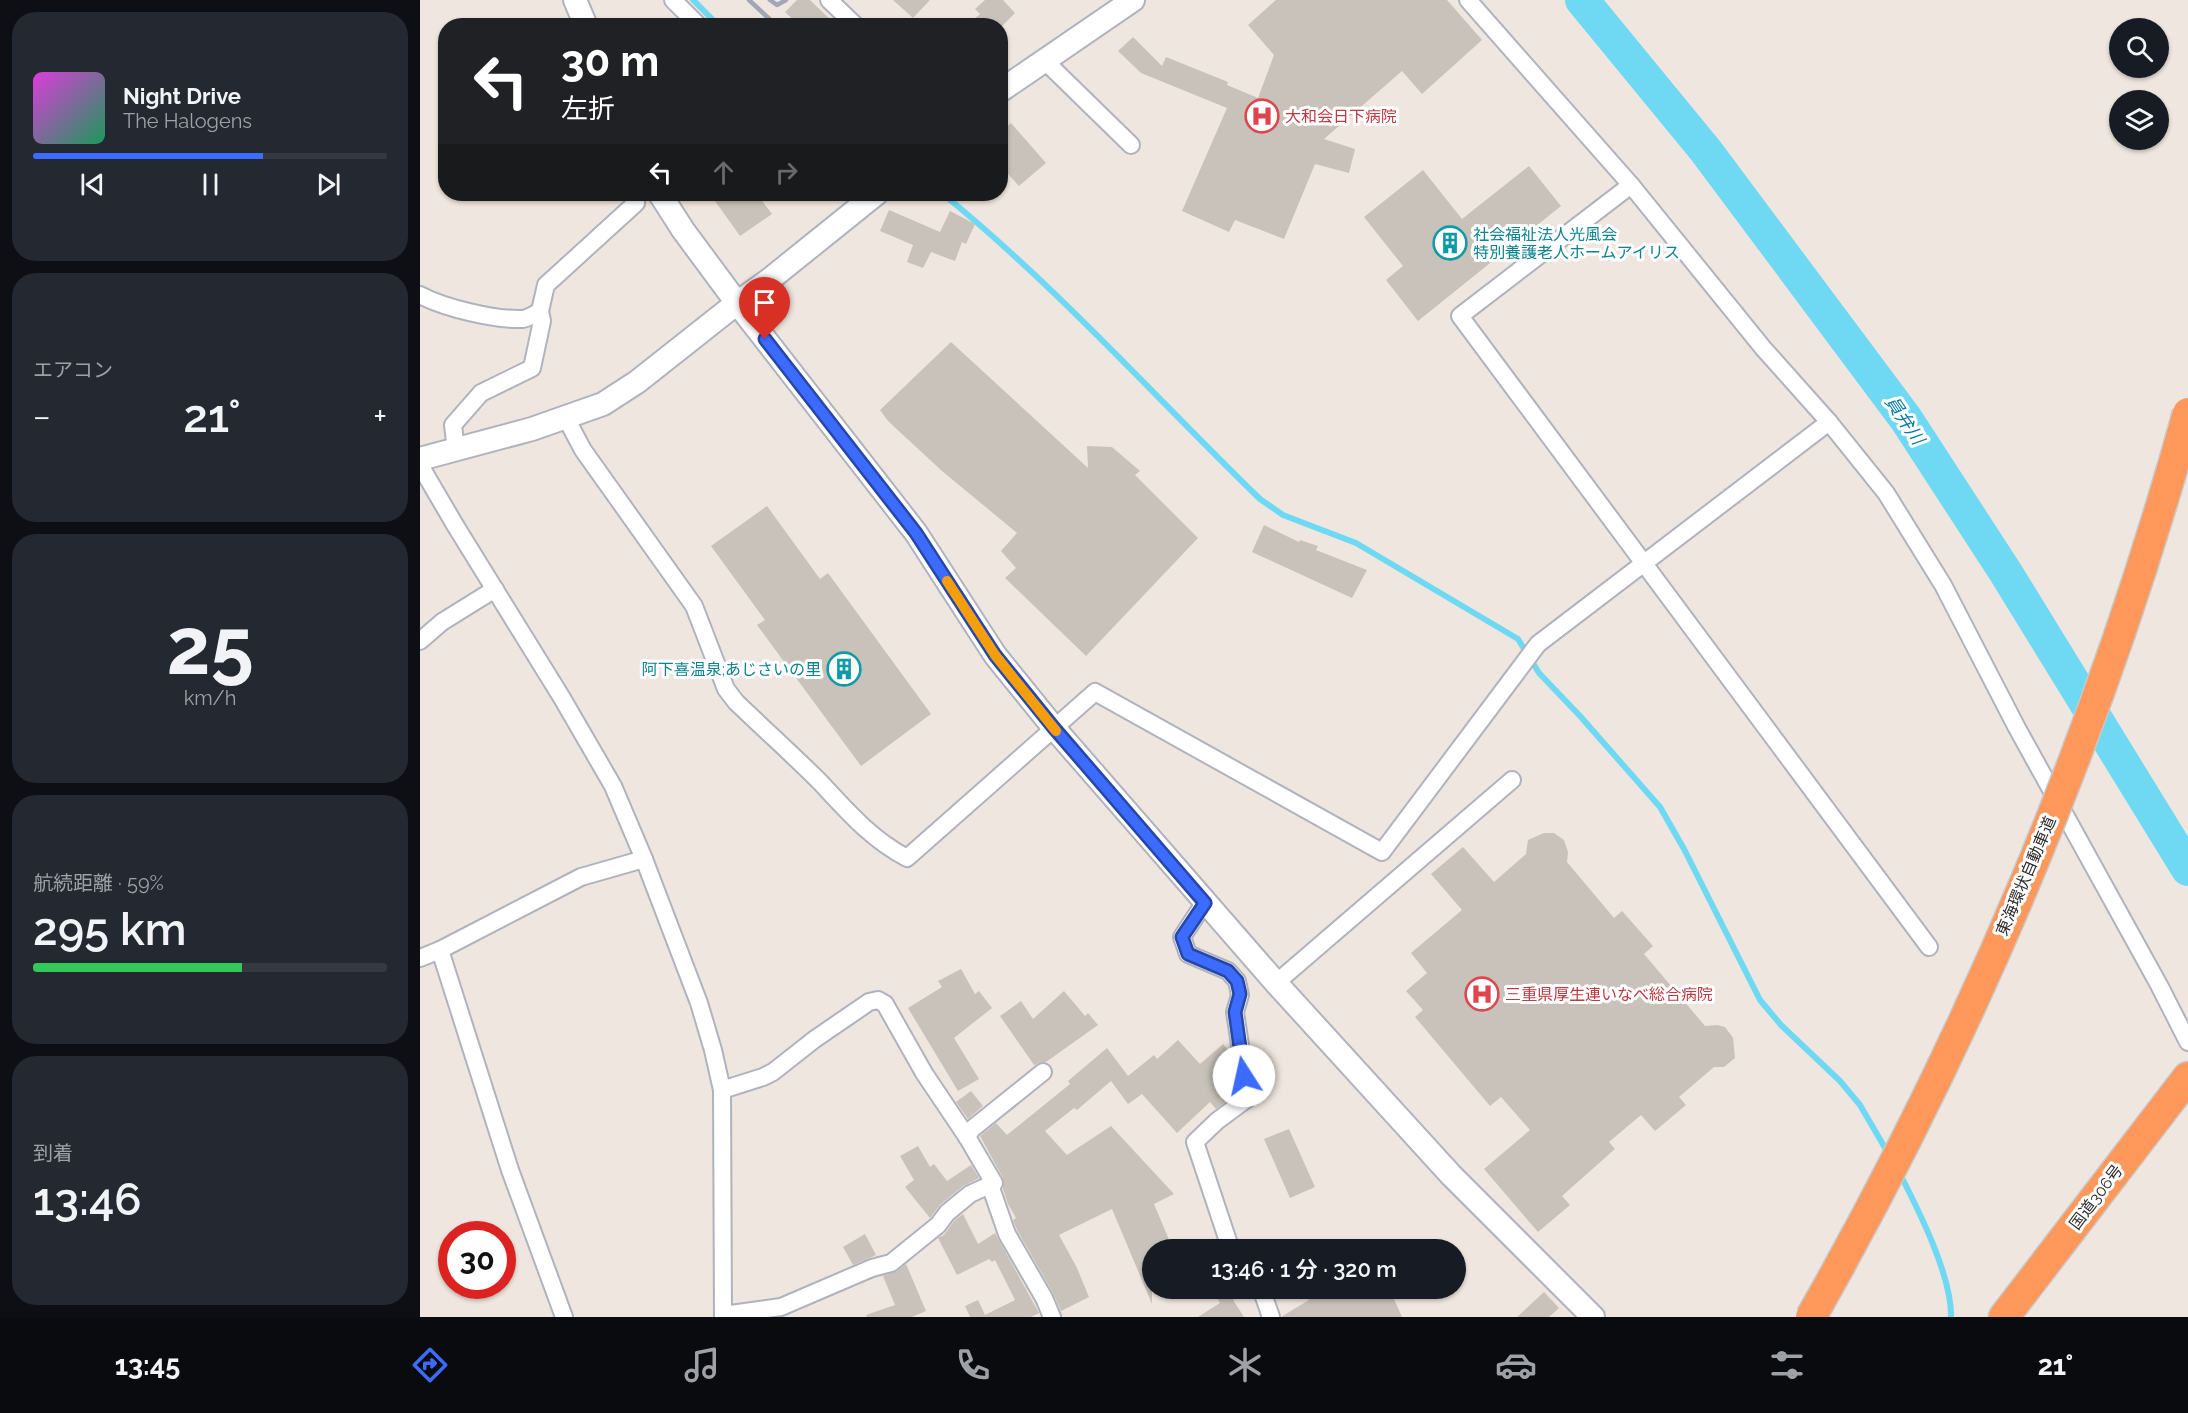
<!DOCTYPE html>
<html lang="ja">
<head>
<meta charset="utf-8">
<style>
	:root { --surface:#171b24; --page:#242831; --text:#f1f3f6; --muted:#9ea1a6; --line:#363941; --accent:#3c6cff }
	body { margin:0; font-family:Raleway,"Noto Sans JP",sans-serif; background:var(--page); color:var(--text); height:100vh; display:flex; flex-direction:column; font-size:22px; white-space:nowrap }
	* { box-sizing:border-box; margin:0 }
	p { font-size:20px; color:var(--muted) }
	.icon { flex:none; width:33px; height:33px; fill:none; stroke:currentColor; stroke-width:2; stroke-linecap:round; stroke-linejoin:round }
	.map { position:relative; flex:1; overflow:hidden }
	.drawer { display:flex; flex-direction:column; gap:12px; padding:12px; background:#0d0f14; width:420px }
	.drawer>* { flex:none }
	.top-card { position:absolute; left:18px; top:18px; width:570px; height:183px; border-radius:24px; box-shadow:0 2px 4px #0004; background:#202124; color:#fff; overflow:hidden }
	.fabs { position:absolute; left:1689px; top:18px; display:grid; gap:12px }
	.fabs a { display:grid; place-items:center; width:60px; height:60px; border-radius:50%; background:var(--surface); box-shadow:0 2px 4px #0004; font-size:30px }
	.speed { position:absolute; left:18px; top:1221px; display:flex; gap:12px; font-size:30px; font-weight:700; text-align:center }
	.speed>* { display:grid; place-content:center; width:78px; height:78px; border-radius:50%; background:var(--surface); box-shadow:0 2px 4px #0004; line-height:1 }
	.speed .limit { border:9px solid #d22; background:#fff; color:#111 }
	.pin { position:absolute; display:grid; place-items:center; width:51px; height:51px; color:#fff; margin:-62px -26px; border-radius:50% 50% 50% 0; rotate:-45deg; box-shadow:0 0 6px #0007 }
	.pin .icon { rotate:45deg }
	.me { position:absolute; width:66px; margin:-33px; rotate:350deg; stroke-linejoin:round; filter:drop-shadow(0 0 4px #0008) }
	.turn { display:flex; align-items:center; gap:21px; height:126px; padding:0 24px; font-size:27px }
	.turn .icon { width:78px; height:78px; stroke-width:2.5 }
	.turn b { display:block; font-size:42px; line-height:51px }
	.lanes { display:flex; align-items:center; height:57px; padding:0 24px; background:#0003; justify-content:center; gap:30px; direction:ltr }
	.lanes .off { opacity:.35 }
	.big { font-size:45px; font-weight:600; line-height:1.1 }
	.drawer .card { flex:1; display:flex; flex-direction:column; justify-content:center; gap:9px; min-width:0; padding:0 21px; border-radius:24px; background:var(--page) }
	.drawer .dial { align-items:center; gap:0 }
	.dial b { font-size:78px; line-height:1 }
	.song { display:flex; align-items:center; gap:18px }
	.cover { width:72px; height:72px; border-radius:9px; background:linear-gradient(135deg,hsl(300 70% 55%),hsl(150 70% 35%)) }
	.played { height:6px; border-radius:3px; background:linear-gradient(90deg,var(--accent) 65%,var(--line) 65%) }
	.keys { display:flex; justify-content:space-around; direction:ltr }
	.heat { display:flex; justify-content:space-between; align-items:center; font-size:33px; direction:ltr }
	.charge { height:9px; border-radius:4px; background:linear-gradient(90deg,#34c759 59%,var(--line) 0) }
	.trip { position:absolute; left:722px; top:1239px; width:324px; height:60px; border-radius:30px; background:var(--surface); box-shadow:0 2px 4px #0004; font-weight:600; line-height:60px; text-align:center }
	.menu { display:flex; height:96px; justify-content:space-around; align-items:center; background:#090b0e; color:var(--muted) }
	.menu .icon { width:42px; height:42px }
	.menu .selected { color:var(--accent) }
	.menu b { font-size:27px; color:var(--text) }
	main { display:flex; flex:1; min-height:0 }
	.map>svg:first-child { display:block }
	.lines { fill:none; stroke-linecap:round; stroke-linejoin:round }
	.stream { stroke:#6fd9f4; stroke-width:6 }
	.river { stroke:#6fd9f4; stroke-width:34 }
	.building { fill:#c8c2ba }
	.street-casing { stroke:#afb3bd; stroke-width:20 }
	.secondary-casing { stroke:#afb3bd; stroke-width:26 }
	.highway-casing { stroke:#c8c8c8; stroke-width:33 }
	.street { stroke:#fff; stroke-width:16 }
	.secondary { stroke:#fff; stroke-width:22 }
	.highway { stroke:#ff985a; stroke-width:30 }
	.rail { stroke:#a1a6b8; stroke-width:4.5 }
	.highway-bridge-casing { stroke:#c8c8c8; stroke-width:33; stroke-linecap:butt }
	.highway-bridge { stroke:#ff985a; stroke-width:30 }
	.route-casing { stroke:#2746a6; stroke-width:15 }
	.route { stroke:#3c6cff; stroke-width:10 }
	.slow { stroke:#f59e0b; stroke-width:10 }
	.labels { text-anchor:middle; dominant-baseline:central; stroke-width:6; stroke-linejoin:round; paint-order:stroke }
	.health-label { font-size:16px; fill:#be3a42; stroke:#fff; text-anchor:start }
	.culture-label { font-size:16px; fill:#0d838f; stroke:#fff; text-anchor:start }
	.street-label { font-size:16px; fill:#2d2d2d; stroke:#fff }
	.water-label { font-size:18px; font-style:italic; fill:#0779a7; stroke:#fff }
</style>
</head>
<body>
<main>
<section class="drawer">
<div class="card">
<div class="song"><i class="cover"></i><div><b>Night Drive</b><p>The Halogens</p></div></div>
<div class="played"></div>
<div class="keys"><svg class="icon" aria-label="previous" viewBox="0 0 24 24"><path d="M18 5L8 12l10 7zM5 5v14"/></svg><svg class="icon" aria-label="pause" viewBox="0 0 24 24"><path d="M8 5v14M16 5v14"/></svg><svg class="icon" aria-label="next" viewBox="0 0 24 24"><path d="M6 5l10 7-10 7zM19 5v14"/></svg></div>
</div>
<div class="card"><p>エアコン</p>
<div class="heat"><a>−</a><b class="big">21°</b><a>+</a></div>
</div>
<div class="card dial"><b>25</b><p>km/h</p></div>
<div class="card"><p>航続距離 · 59%</p><b class="big">295 km</b><div class="charge"></div></div>
<div class="card"><p>到着</p><b class="big">13:46</b></div>
</section>
<div class="map">
<svg width="1768" height="1317" viewBox="0 0 1768 1317">
	<rect width="100%" height="100%" fill="#efe7df"/>
	<g class="lines">
		<g class="stream">
			<path d="M273,0l26,26"/>
			<path d="M523,194c114,93 212,203 317,305l23,16 73,28 162,96 21,34 41,43 80,91 24,42 76,151 21,25 59,56 20,24 28,48"/>
			<path d="M1479,1172c19,37 53,104 52,145"/>
		</g>
		<path class="river" d="M1162,0l124,151 200,268 100,154 182,296"/>
	</g>
	<g class="building">
		<path d="M377,0h13l27,26h-37l-15,-14z"/>
		<path d="M473,0h37l-17,18z"/>
		<path d="M565,0h18l12,13 -13,13h-36l14,-12 -5,-5z"/>
		<path d="M856,0h171l35,40 -60,54 -20,-23 -78,68 31,10 -6,24 -34,-9 -31,75 -49,-19 -6,12 -47,-21 45,-103 -86,-35 -23,-22 15,-14 29,29 4,-9 62,25 -1,3 31,13 16,-43 -26,-30z"/>
		<path d="M591,123l35,40 -27,23 -19,-21v-33z"/>
		<path d="M1109,166l32,40 -143,115 -32,-41 17,-14 -39,-49 59,-47 39,49z"/>
		<path d="M290,194h47l15,20 -32,22z"/>
		<path d="M469,210l51,22 10,-21 25,13 -9,20 -4,-2 -7,19 -24,-9 -8,16 -16,-6 6,-17 -33,-14z"/>
		<path d="M531,342l137,126 -1,-22 25,1 28,24 -5,4 63,63 -112,118 -81,-78 11,-10 -15,-17 16,-18 -75,-62 -54,-50 -8,-11z"/>
		<path d="M347,506l53,73 8,-6 103,141 -70,52 -104,-141 8,-5 -54,-74z"/>
		<path d="M844,525l35,17 1,-2 18,6 -2,4 51,20 -15,28 -100,-46z"/>
		<path d="M1124,833h10l10,7 4,12 -1,10 47,56 8,-7 31,35 -9,8 61,72 12,-1 8,2 8,11 2,20 -11,9h-10l-35,30 7,8 -31,26 -14,-16 -32,27 6,7 -53,47 8,9 -32,27 -54,-63 46,-39 -29,-33 -11,9 -75,-89 8,-7 -17,-19 21,-18 -16,-20 51,-43 -31,-36 32,-27 31,35 32,-28 2,-14z"/>
		<path d="M541,969l14,25 4,-3 13,17 -38,30 25,41 -21,12 -50,-83 34,-21 -4,-6z"/>
		<path d="M644,991l21,25 3,-3 10,12 -52,37h-5l-7,3 -34,-49 21,-15 12,18z"/>
		<path d="M758,1040l22,24 23,-20 7,8 1,7 -12,11 17,19 1,4 -21,16 -6,-7 -33,31 -35,-39 -14,10 -17,-23 -34,29 -3,-2 -29,23 22,24 44,-29 63,68 -20,10 16,38 -9,3 1,5h-10v54l-40,-95 -53,26 18,33 12,29 -28,14 -8,-18 -36,-63 -4,-10 3,-2 -8,-14 -5,-15v-11l-23,-42 16,-13 11,12 63,-51 -2,-3 39,-33 21,28 26,-21 3,4z"/>
		<path d="M551,1091l12,15 -15,13 -12,-17z"/>
		<path d="M869,1129l26,58 -25,11 -26,-59z"/>
		<path d="M498,1146l12,21 4,-3 13,17 24,-16 8,13 -16,8 -23,19 -10,13 -25,-31 9,-7 -14,-24z"/>
		<path d="M543,1214l15,30 17,-11 44,80 -8,4h-61l-5,-11 13,-6 7,15 30,-15 -20,-40 -3,2 -3,-3 -32,16 -19,-37 6,-3 11,-15z"/>
		<path d="M445,1234l11,21 -23,10 -10,-18z"/>
		<path d="M486,1264l20,47 -14,6h-45l-1,-2 29,-10 -12,-29 14,-5z"/>
		<path d="M792,1288h37v3l-16,9 11,17h-46l22,-14z"/>
		<path d="M879,1288h58l7,11 25,-11 13,29h-121l28,-17z"/>
		<path d="M1124,1292l15,16 -10,9h-32z"/>
	</g>
	<g class="lines">
		<g class="street-casing">
			<g id="street">
				<path d="M253,0l26,26"/>
				<path d="M409,0l27,26"/>
				<path d="M1048,0l163,185 132,163 66,74 57,71 57,92 74,143 142,257 29,57"/>
				<path d="M625,61l86,84"/>
				<path d="M1211,185l-171,131 469,631"/>
				<path d="M0,295c25,13 74,25 103,24 6,-1 12,-5 17,-8l6,-26 90,-82 -2,-9"/>
				<path d="M146,418l17,32 111,156 32,83 10,13c28,27 57,53 84,80 27,29 51,57 87,76l188,-166 287,160 156,-208 291,-222"/>
				<path d="M36,450l-3,-25 28,-32 51,-25 10,-47 -2,-10"/>
				<path d="M0,459l4,13 31,53 107,173 51,88 31,73 55,144 14,47 9,40 1,227"/>
				<path d="M0,641l22,-19 53,-33"/>
				<path d="M785,902l-23,35 6,17 40,17 9,10 3,14 -5,17 13,86 -31,23 -22,21 36,108"/>
				<path d="M20,950l70,220 54,147"/>
				<path d="M0,958l20,-8 141,-73 63,-18"/>
				<path d="M856,983l236,-203"/>
				<path d="M302,1090l41,-13 10,-5 42,-33 54,-37 9,-2 7,4 39,69 43,64 27,46 -24,11 -23,19 -9,12 -47,38 -19,5 -91,39 -58,8"/>
				<path d="M547,1137l5,-8 71,-57"/>
				<path d="M570,1185l17,49 37,64 8,19"/>
				<path d="M839,1288l4,6 8,23"/>
			</g>
		</g>
		<g class="secondary-casing">
			<g id="secondary">
				<path d="M155,0l11,26"/>
				<path d="M580,91l133,-91"/>
				<path d="M240,194l23,36 54,73 179,230 79,122 59,73 222,255 175,192 142,142"/>
				<path d="M0,459l112,-30 71,-25 34,-22 100,-79 32,-23 107,-86"/>
			</g>
		</g>
		<g class="highway-casing">
			<path id="highway" d="M1584,1317l184,-240"/>
		</g>
		<use href="#street" class="street"/>
		<use href="#secondary" class="secondary"/>
		<use href="#highway" class="highway"/>
		<g class="rail">
			<path d="M329,0l28,26"/>
			<path d="M350,0l7,5 9,-5"/>
		</g>
		<g class="highway-bridge-casing">
			<path id="highway-bridge" d="M1391,1317c161,-283 290,-589 377,-904"/>
		</g>
		<use href="#highway-bridge" class="highway-bridge"/>
	</g>
	<g class="lines">
		<g class="route-casing">
			<path id="route" d="M345,339l151,194 79,122 59,73 151,175 -23,34 6,17 40,17 9,10 3,13 -5,18 9,64"/>
		</g>
		<use href="#route" class="route"/>
		<path class="slow" d="M527,581l48,74 61,76"/>
	</g>
	<defs>
		<g id="hospital-ring" transform="scale(1.725)"><circle r="9.5" fill="#fff" stroke="#e0444e" stroke-width="1.5"/><path d="M-5-5h3v3.5h4V-5h3V5h-3V1.5h-4V5h-3Z" fill="#e0444e"/></g>
		<g id="building-ring" transform="scale(1.725)"><circle r="9.5" fill="#fff" stroke="#0f9aa8" stroke-width="1.5"/><path d="M-4-6H4V6H1V3H-1V6H-4ZM-2.5-4.3h1.7v1.8h-1.7ZM.8-4.3h1.7v1.8H.8ZM-2.5-1h1.7V.8h-1.7ZM.8-1h1.7V.8H.8Z" fill="#0f9aa8"/></g>
	</defs>
	<g fill-rule="evenodd">
		<use href="#hospital-ring" x="842" y="116"/>
		<use href="#building-ring" x="1030" y="243"/>
		<use href="#building-ring" x="424" y="669"/>
		<use href="#hospital-ring" x="1062" y="994"/>
	</g>
	<g class="labels">
		<g class="health-label">
			<text x="865" y="116">大和会日下病院</text>
			<text x="1085" y="994">三重県厚生連いなべ総合病院</text>
		</g>
		<g class="culture-label">
			<text x="1053" y="234">社会福祉法人光風会<tspan x="1053" dy="18">特別養護老人ホームアイリス</tspan></text>
			<text x="401" y="669" text-anchor="end">阿下喜温泉;あじさいの里</text>
		</g>
		<g class="street-label">
			<text transform="translate(1606 876) rotate(-67)">東海環状自動車道</text>
			<text transform="translate(1676 1197) rotate(-53)">国道306号</text>
		</g>
		<g class="water-label">
			<text transform="translate(1485 420) rotate(56)">員弁川</text>
		</g>
	</g>
</svg>
<div class="fabs">
<a><svg class="icon" aria-label="search" viewBox="0 0 24 24"><circle cx="10" cy="10" r="6"/><path d="M15 15l6 6"/></svg></a>
<a><svg class="icon" aria-label="layers" viewBox="0 0 24 24"><path d="M12 4l9 5-9 5-9-5zM3 14l9 5 9-5"/></svg></a>
</div>
<div class="speed"><div class="limit">30</div></div>
<div class="pin" style="left:345px;top:339px;background:#d93025"><svg class="icon" aria-label="arrive" viewBox="0 0 24 24"><path d="M6 21V4h12l-3 4 3 4H6"/></svg></div>
<svg class="me" style="left:824px;top:1076px" viewBox="-20 -20 40 40"><circle r="19" fill="#fff"/><path d="M0-13L10 11 0 6-10 11z" fill="#3c6cff"/></svg>
<div class="trip">13:46 · 1 分 · 320 m</div>
<div class="top-card">
<div class="turn"><svg class="icon" aria-label="left" viewBox="0 0 24 24"><path d="M17 20v-9H6M10 6l-5 5 5 5"/></svg><div><b>30 m</b>左折</div></div>
<div class="lanes"><svg class="icon" aria-label="left" viewBox="0 0 24 24"><path d="M17 20v-9H6M10 6l-5 5 5 5"/></svg><svg class="icon off" aria-label="ahead" viewBox="0 0 24 24"><path d="M12 20V5M6 11l6-6 6 6"/></svg><svg class="icon off" aria-label="right" viewBox="0 0 24 24"><path d="M7 20v-9h11M14 6l5 5-5 5"/></svg></div>
</div>
</div>
</main>
<nav class="menu">
<b>13:45</b>
<svg class="icon selected" aria-label="directions" viewBox="0 0 24 24"><path d="M12 3l9 9-9 9-9-9zM9 14v-3h6M13 9l2 2-2 2"/></svg>
<svg class="icon" aria-label="music" viewBox="0 0 24 24"><path d="M9 18V5l10-2v13"/><circle cx="6" cy="18" r="3"/><circle cx="16" cy="16" r="3"/></svg>
<svg class="icon" aria-label="phone" viewBox="0 0 24 24"><path d="M5 4h4l2 5-3 2q2 4 5 5l2-3 5 2v4C11 20 4 13 5 4z"/></svg>
<svg class="icon" aria-label="climate" viewBox="0 0 24 24"><path d="M12 3v18M4 7l16 10M4 17L20 7"/></svg>
<svg class="icon" aria-label="car" viewBox="0 0 24 24"><path d="M5 17H2v-5l4-1 3-4h7l3 4 3 1v5h-3M9 17h6M6 11h13"/><circle cx="7" cy="17" r="2"/><circle cx="17" cy="17" r="2"/></svg>
<svg class="icon" aria-label="filters" viewBox="0 0 24 24"><path d="M4 7h16M4 17h16"/><circle cx="9" cy="7" r="2"/><circle cx="15" cy="17" r="2"/></svg>
<b>21°</b>
</nav>
</body>
</html>
